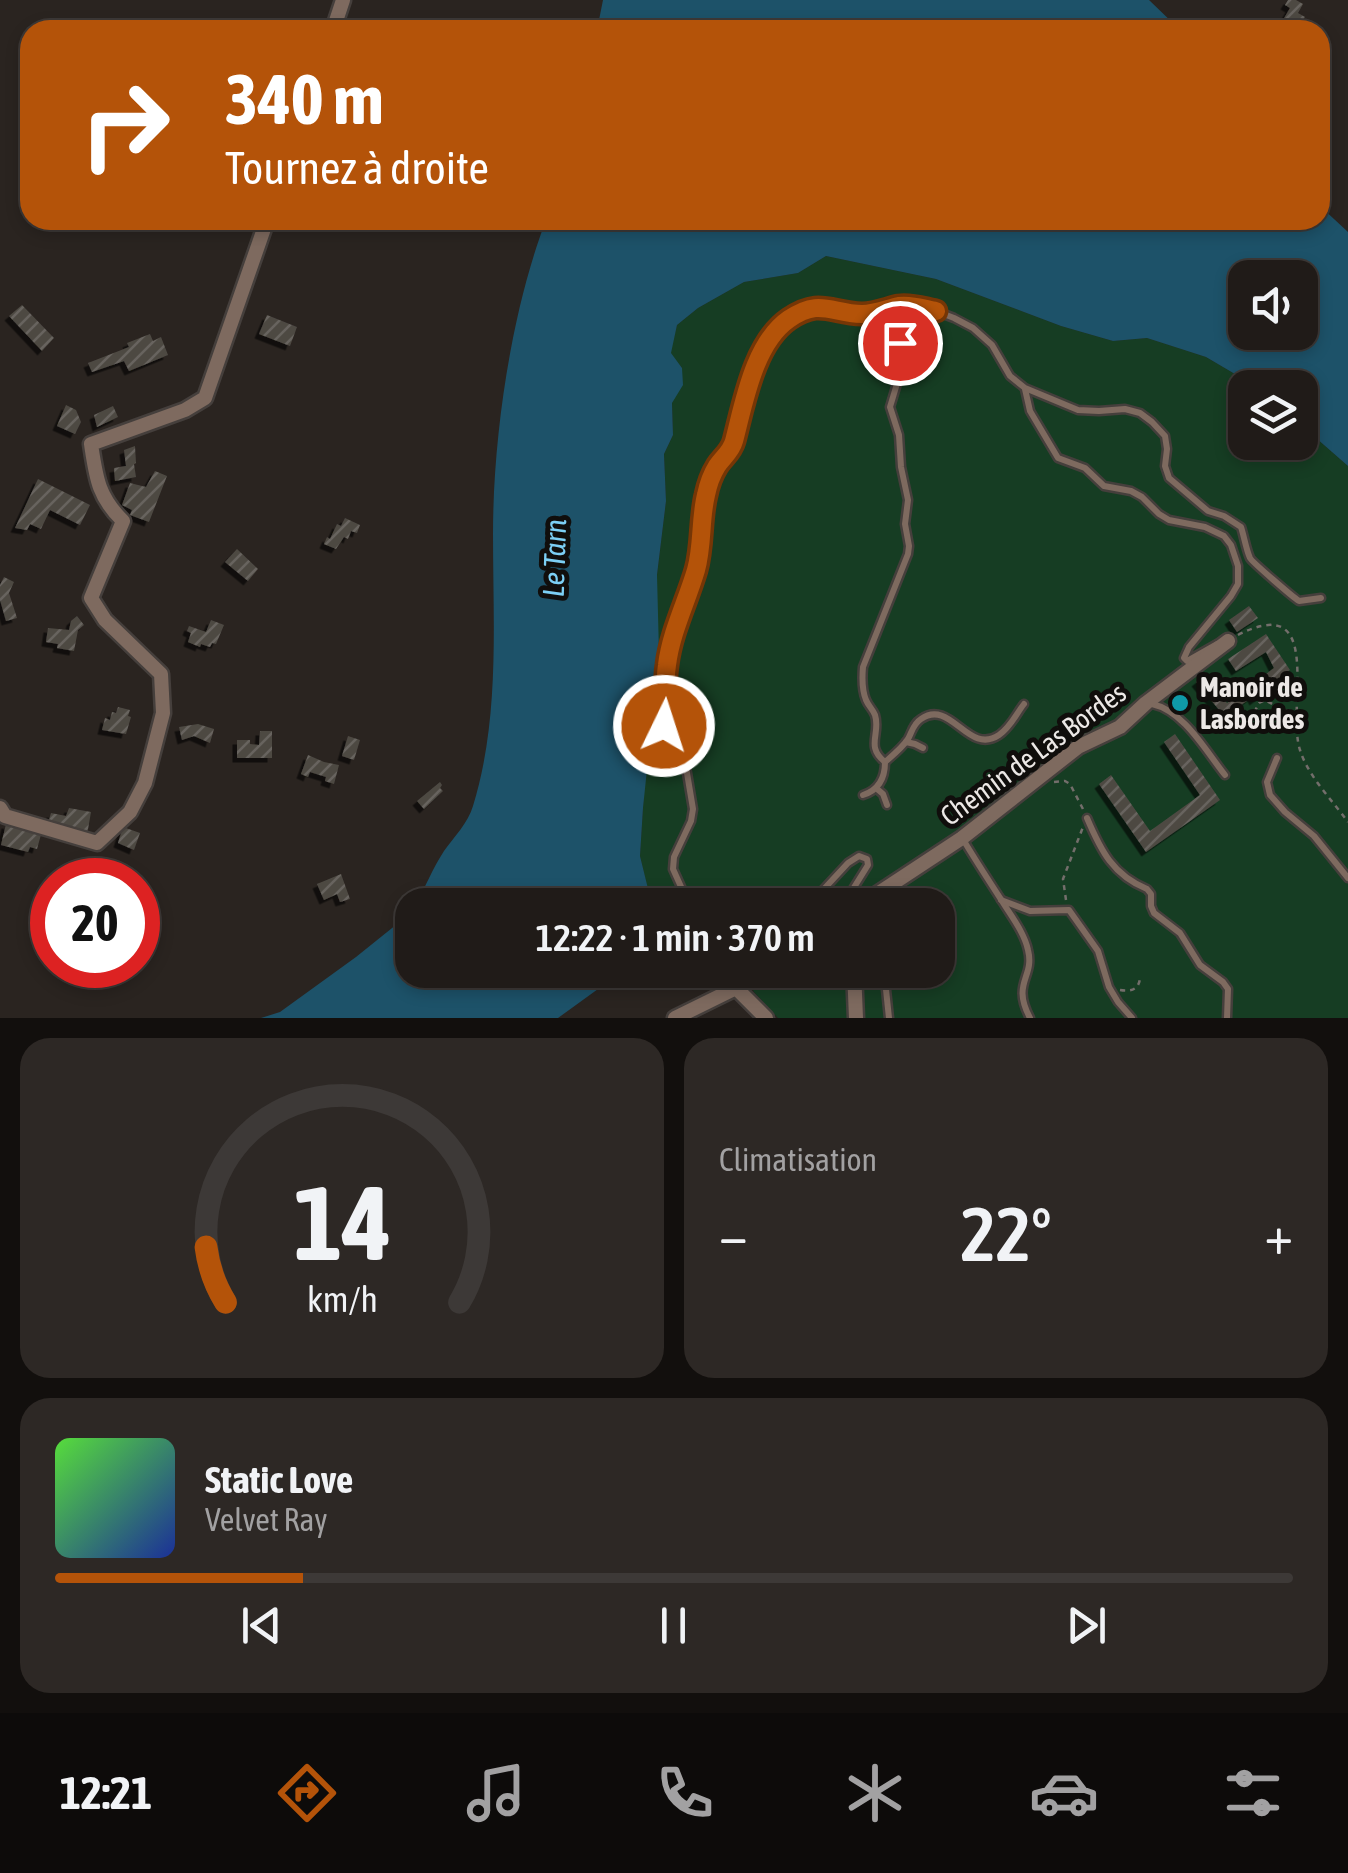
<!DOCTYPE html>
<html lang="fr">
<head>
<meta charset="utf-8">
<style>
	:root { --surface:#201b18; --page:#2d2825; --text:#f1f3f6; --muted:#a2a1a2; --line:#3d3937; --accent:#b45309 }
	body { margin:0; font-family:"Asap Condensed",sans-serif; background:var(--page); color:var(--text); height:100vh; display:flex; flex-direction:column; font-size:38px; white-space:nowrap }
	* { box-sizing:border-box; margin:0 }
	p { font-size:32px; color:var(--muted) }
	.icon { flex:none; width:55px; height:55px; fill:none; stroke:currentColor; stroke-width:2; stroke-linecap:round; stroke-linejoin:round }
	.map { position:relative; height:1018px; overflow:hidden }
	.sheet { display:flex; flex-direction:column; gap:20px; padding:20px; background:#120f0d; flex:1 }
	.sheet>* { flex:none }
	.top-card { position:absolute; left:20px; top:20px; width:1310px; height:210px; border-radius:30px; box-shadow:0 5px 15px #0003,0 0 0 2px var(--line); background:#b45309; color:#fff; overflow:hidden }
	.buttons { position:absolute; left:1228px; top:260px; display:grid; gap:20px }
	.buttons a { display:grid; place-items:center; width:90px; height:90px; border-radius:20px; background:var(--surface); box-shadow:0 5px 15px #0003,0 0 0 2px var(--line); font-size:50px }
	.speed { position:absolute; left:30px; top:858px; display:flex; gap:20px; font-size:50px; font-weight:700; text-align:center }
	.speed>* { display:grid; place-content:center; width:130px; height:130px; border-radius:50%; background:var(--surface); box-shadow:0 5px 15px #0003,0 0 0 2px var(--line); line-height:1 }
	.speed .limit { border:15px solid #d22; background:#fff; color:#111 }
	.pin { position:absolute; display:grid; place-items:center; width:85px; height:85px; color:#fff; margin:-42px; border:5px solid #fff; border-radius:50%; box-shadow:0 2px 10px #0007 }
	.me { position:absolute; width:110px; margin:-55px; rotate:4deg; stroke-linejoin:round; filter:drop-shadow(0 0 8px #0008) }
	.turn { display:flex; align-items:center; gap:35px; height:210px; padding:0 40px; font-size:45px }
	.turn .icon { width:130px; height:130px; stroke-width:2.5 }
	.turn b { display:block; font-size:70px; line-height:85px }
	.big { font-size:75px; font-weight:600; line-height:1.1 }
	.sheet .tile { flex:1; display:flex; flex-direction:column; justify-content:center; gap:15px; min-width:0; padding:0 35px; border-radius:30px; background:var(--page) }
	.sheet .dial { align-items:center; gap:0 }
	.dial svg { height:260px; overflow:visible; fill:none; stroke:var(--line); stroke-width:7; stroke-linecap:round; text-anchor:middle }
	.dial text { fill:var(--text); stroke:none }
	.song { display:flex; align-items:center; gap:30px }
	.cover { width:120px; height:120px; border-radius:15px; background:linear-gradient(135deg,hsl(110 70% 55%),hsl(230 70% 35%)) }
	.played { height:10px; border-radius:5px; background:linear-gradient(90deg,var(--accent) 20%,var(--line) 20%) }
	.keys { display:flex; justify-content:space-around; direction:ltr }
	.heat { display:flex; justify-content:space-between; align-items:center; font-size:55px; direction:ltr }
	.sheet .tiles { flex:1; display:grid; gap:20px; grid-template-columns:1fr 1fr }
	.tile:last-child { grid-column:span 2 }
	.trip { position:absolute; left:395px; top:888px; width:560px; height:100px; border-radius:30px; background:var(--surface); box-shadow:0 5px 15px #0003,0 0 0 2px var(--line); font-weight:600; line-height:100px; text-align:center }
	.dock { display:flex; height:160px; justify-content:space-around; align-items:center; background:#0d0b0a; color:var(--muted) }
	.dock .icon { width:70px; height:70px }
	.dock .on { color:var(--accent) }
	.dock b { font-size:45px; color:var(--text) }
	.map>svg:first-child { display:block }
	.grass { fill:#163d23 }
	.water { fill:#1d5269; fill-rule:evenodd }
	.building { fill:url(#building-hatch); filter:url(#shadow) }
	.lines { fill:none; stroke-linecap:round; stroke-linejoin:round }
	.service-casing { stroke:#453f3c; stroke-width:11 }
	.minor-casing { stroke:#453f3c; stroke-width:19 }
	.path { stroke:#736e6b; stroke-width:2.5; stroke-dasharray:5 5; stroke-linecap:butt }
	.service { stroke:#7e6a5f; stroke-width:6 }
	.minor { stroke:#7e6a5f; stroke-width:14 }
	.route-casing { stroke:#753606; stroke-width:25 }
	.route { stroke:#b45309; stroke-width:18 }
	.culture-dot { fill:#0f9aa8; stroke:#100e0c; stroke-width:4 }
	.labels { text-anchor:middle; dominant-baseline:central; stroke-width:10; stroke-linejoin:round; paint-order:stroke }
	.poi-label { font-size:28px; font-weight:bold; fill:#ece8e6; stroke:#100e0c; text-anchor:start }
	.street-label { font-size:28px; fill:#ece8e6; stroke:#100e0c }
	.water-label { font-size:30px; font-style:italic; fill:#7ccff5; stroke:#100e0c }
</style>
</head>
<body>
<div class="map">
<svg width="1348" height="1018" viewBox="0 0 1348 1018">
	<defs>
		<pattern id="building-hatch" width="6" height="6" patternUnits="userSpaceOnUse" patternTransform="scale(2.5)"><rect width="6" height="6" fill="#4d4943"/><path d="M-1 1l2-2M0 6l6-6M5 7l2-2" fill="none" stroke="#67635e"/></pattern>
		<filter id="shadow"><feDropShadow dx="-4.5" dy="4.5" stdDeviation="0" flood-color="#0009"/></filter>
	</defs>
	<rect width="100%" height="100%" fill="#2a2420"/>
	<path class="grass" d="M826,256l110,23 125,47 52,15 34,-3 59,19 51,30 -12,1v54h55v-18l48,42v552h-570l-24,-26 -11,-22h195v-65h-284l-3,-2 -11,-47 3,-48 14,-233 9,-74 -2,-47 9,-19 -1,-32 10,-35 -12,-15 7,-28 21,-17 46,-26 54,-9z"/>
	<g class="water">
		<path d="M603,0h546l28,27 11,3h-591z"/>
		<path d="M1320,206l28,26v234l-48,-42v-36l-43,-1 -51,-30 -59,-19 -34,3 -52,-15 -125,-47 -110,-23 -28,17 -54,9 -46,26 -21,17 -6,28 11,15 1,17 -11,18 1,32 -9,19 2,47 -9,74 2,78 -16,155 -3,48 12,49h-236c9,-18 17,-37 28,-54 10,-14 24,-28 29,-45 27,-88 20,-181 20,-272 0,-98 18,-222 53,-314h774zM1245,278h55v54h-55z"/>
		<path d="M412,912v58h216l-12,6 -58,42h-297l19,-6 76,-55z"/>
	</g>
	<g class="building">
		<path d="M1288,0h8l7,4 -5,9 7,4 -5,8 -4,-2 -4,6 -12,-4 10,-17 -5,-3z"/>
		<path d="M22,305l32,33 -12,13 -33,-35z"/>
		<path d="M267,315l30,12 -7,19 -31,-12z"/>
		<path d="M150,334l3,7 8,-4 7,18 -39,16 -5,-10 -32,11 -4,-9 41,-16 -2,-4z"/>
		<path d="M66,405l10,5 5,12 -6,12 -18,-8z"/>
		<path d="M113,406l5,11 -21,10 -3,-12z"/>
		<path d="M135,446l1,17 -2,1 2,13 -21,4 -1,-13 12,-2 -2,-16z"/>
		<path d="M155,471l12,5 -18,46 -19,-7 2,-5 -10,-5 8,-22 16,4z"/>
		<path d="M38,479l52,26 -10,20 -30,-15 -9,19 -11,-5 -3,6 -12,-2z"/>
		<path d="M345,518l15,7 -3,8 -6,-2 -3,8 -4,-2 -8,12 -12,-5 3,-7 3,2 7,-15 4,2z"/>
		<path d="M237,549l21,20 -10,12 -23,-19z"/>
		<path d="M4,577l10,5 -5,11 8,25 -11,3 -6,-21v-15z"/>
		<path d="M1249,606l9,12 -21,14 -8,-12z"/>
		<path d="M77,616l7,9 -6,5 -4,21 -17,-3 1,-4 -12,-2 2,-14 21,2 2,-9z"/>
		<path d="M211,620l13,5 -8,19 -4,-1 -2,4 -9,-3 -1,3 -12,-5 3,-9 -4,-2 2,-5 17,6z"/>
		<path d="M1266,634l24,36 -7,5 2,3 -31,23 -2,-4 -27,20 -29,-35 9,-7 22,28 47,-35 -8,-16 -30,19 -8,-12z"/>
		<path d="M118,707l12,3 -2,6 3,1 -5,17 -24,-4 3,-12 5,2 2,-8 4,1z"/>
		<path d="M198,724l16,5 -4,14 -16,-7 -12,4 -3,-13z"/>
		<path d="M260,731h12v27h-35v-18h13v4l9,1z"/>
		<path d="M1175,734l45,66 -74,52 -47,-68 12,-9 39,56 50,-36 -36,-53z"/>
		<path d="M348,736l12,4 -6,20 -12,-4z"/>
		<path d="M308,755l16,7 15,3 -5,19 -9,-3 1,-4 -16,-5 -2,5 -7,-3z"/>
		<path d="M440,782l2,3 -2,3 3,3 -19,18 -7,-8z"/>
		<path d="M69,808l22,4 -4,23 -39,-12 3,-10 15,3z"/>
		<path d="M6,824l36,7 -5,18 -7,-2 -2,5 -27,-7z"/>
		<path d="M123,827l17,6 -6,17 -16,-7z"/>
		<path d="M341,874l9,25 -10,3 -3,-8 -13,6 -7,-16z"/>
	</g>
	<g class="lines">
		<g class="service-casing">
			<g id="service">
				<path d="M1025,389l5,22 28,47 27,10 19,18 27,5 11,6 17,17 10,6 36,7 19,9 7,9 7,21v18l-7,12 -42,51 -5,11 3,3 30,-17"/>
				<path d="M1152,704c32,7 53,46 73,71"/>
				<path d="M906,742l9,2 8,4"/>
				<path d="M1277,758l-10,24 3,13 15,17 29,24 34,42"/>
				<path d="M885,762c8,-7 17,-14 23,-23 4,-7 5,-15 13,-20 30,-21 47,37 78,16 12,-8 17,-21 25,-31"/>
				<path d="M876,788l7,6 4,11"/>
				<path d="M863,795c16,-5 22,-17 22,-33 -20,-16 -4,-28 -10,-47 -3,-7 -6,-8 -9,-15 -4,-10 -4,-22 -3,-33l45,-113 1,-8 -4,-22 3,-24 -7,-33 -2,-32 -9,-28 9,-30 1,-34 15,-23 15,-8"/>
				<path d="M1087,818c14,33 26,57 60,71l4,5v12l3,7 26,20 20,32 23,17 5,7 -1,29"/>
				<path d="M964,841c12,20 25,40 38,60 9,15 22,31 26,49 7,28 -17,32 2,68"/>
				<path d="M1001,900l29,11 39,-1 29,41 11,36 9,15 14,16"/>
				<path d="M696,905l-14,-16 -9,-20 1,-12 17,-36 2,-12 -9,-54 -17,-19 -3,-11 3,-60 17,-64 12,-31 6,-31 3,-42 11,-28 16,-20 6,-29 12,-34 8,-30 11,-18 18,-18 22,-11 14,-2 37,7 21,-2 20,-6 35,5 18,7 19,10 19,17 18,31 15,12 53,22 21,1 26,-2 15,4 12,9 13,14 2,13 -2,17 4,12 39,33 16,5 17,11c3,9 5,22 9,31 2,4 44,40 49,43l22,-3"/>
				<path d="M797,905l26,-15 25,-27 11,-7 8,3 1,6 -25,40"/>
				<path d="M879,970l6,10 4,38"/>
			</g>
		</g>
		<g class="minor-casing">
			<g id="minor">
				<path d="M333,30l10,-30"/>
				<path d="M0,808l5,8 92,27 33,-31 15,-29 18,-70 -2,-39 -56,-54 -14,-22 32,-77c-25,-24 -27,-44 -32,-77l94,-34 20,-12 62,-178"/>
				<path d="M865,905l3,-5 94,-62 116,-91 42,-20 26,-24 82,-62"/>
				<path d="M854,970l2,48"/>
				<path d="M675,1018l61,-30 30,30"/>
			</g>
		</g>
		<g class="path">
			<path d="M1238,635c88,-45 48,72 62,115 8,26 32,50 48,72"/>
			<path d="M1250,721l9,-18 6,-3 18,10 10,1"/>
			<path d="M1054,782l11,-1 5,3 14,27"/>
			<path d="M1066,900l-3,-21 20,-52"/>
			<path d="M1120,990c12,2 20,-1 20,-14"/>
		</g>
		<use href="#service" class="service"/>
		<use href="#minor" class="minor"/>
	</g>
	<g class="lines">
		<g class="route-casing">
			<path id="route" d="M664,726c2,-21 0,-41 3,-61 4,-33 20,-64 29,-95 7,-25 4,-51 10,-75 2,-10 6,-21 11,-29 6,-9 14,-14 17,-25 10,-38 20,-98 55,-122 31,-21 41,-6 73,-5 13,0 24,-5 37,-8 12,-2 26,3 37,5 -19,4 -28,15 -36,32"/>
		</g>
		<use href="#route" class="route"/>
	</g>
	<circle class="culture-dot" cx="1180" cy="703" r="10"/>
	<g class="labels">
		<g class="poi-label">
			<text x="1200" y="687">Manoir de<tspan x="1200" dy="32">Lasbordes</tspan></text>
		</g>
		<g class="street-label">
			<text transform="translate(1033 754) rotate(-36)">Chemin de Las Bordes</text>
		</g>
		<g class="water-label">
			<text transform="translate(554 558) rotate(-88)">Le Tarn</text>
		</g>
	</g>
</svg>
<div class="buttons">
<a><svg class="icon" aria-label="sound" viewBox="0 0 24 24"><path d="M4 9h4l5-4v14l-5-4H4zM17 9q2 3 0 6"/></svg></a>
<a><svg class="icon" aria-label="layers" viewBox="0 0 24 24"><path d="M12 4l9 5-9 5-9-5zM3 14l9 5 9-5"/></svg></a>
</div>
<div class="speed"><div class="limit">20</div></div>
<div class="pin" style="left:900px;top:343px;background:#d93025"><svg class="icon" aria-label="arrive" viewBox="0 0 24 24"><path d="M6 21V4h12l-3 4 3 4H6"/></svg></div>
<svg class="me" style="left:664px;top:726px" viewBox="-20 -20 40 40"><circle r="17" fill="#b45309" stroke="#fff" stroke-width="3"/><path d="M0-11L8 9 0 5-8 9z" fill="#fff"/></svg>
<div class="trip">12:22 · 1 min · 370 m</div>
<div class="top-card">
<div class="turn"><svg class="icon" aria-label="right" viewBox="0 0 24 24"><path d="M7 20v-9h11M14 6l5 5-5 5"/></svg><div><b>340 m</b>Tournez à droite</div></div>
</div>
</div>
<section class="sheet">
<div class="tiles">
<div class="tile dial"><svg viewBox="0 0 100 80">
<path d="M14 69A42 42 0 1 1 86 69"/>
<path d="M14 69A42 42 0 0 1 8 52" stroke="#b45309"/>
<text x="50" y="56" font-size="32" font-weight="700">14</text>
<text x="50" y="72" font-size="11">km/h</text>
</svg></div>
<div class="tile"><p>Climatisation</p>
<div class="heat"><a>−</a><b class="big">22°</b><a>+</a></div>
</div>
<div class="tile">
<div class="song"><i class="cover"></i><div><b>Static Love</b><p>Velvet Ray</p></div></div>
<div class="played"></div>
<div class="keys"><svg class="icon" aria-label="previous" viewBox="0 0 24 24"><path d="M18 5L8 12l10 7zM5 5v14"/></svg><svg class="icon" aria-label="pause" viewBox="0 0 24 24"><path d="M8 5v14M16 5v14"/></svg><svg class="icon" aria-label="next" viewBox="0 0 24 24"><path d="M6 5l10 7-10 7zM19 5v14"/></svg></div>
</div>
</div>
</section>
<nav class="dock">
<b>12:21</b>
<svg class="icon on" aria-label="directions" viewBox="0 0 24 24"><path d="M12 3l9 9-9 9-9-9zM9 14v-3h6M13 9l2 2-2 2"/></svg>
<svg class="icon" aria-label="music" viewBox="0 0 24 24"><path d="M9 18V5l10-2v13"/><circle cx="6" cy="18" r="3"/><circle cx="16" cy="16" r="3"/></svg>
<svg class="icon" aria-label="phone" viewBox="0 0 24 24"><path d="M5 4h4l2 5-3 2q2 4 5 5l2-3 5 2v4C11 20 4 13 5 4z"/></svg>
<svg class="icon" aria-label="climate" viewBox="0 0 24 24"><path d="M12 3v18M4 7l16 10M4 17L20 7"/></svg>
<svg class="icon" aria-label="car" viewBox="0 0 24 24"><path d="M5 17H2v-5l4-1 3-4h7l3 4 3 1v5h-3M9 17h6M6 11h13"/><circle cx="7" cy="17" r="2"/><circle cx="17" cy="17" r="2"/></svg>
<svg class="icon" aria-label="filters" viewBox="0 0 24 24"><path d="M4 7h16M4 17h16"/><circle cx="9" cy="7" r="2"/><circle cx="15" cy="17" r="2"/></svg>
</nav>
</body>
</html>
